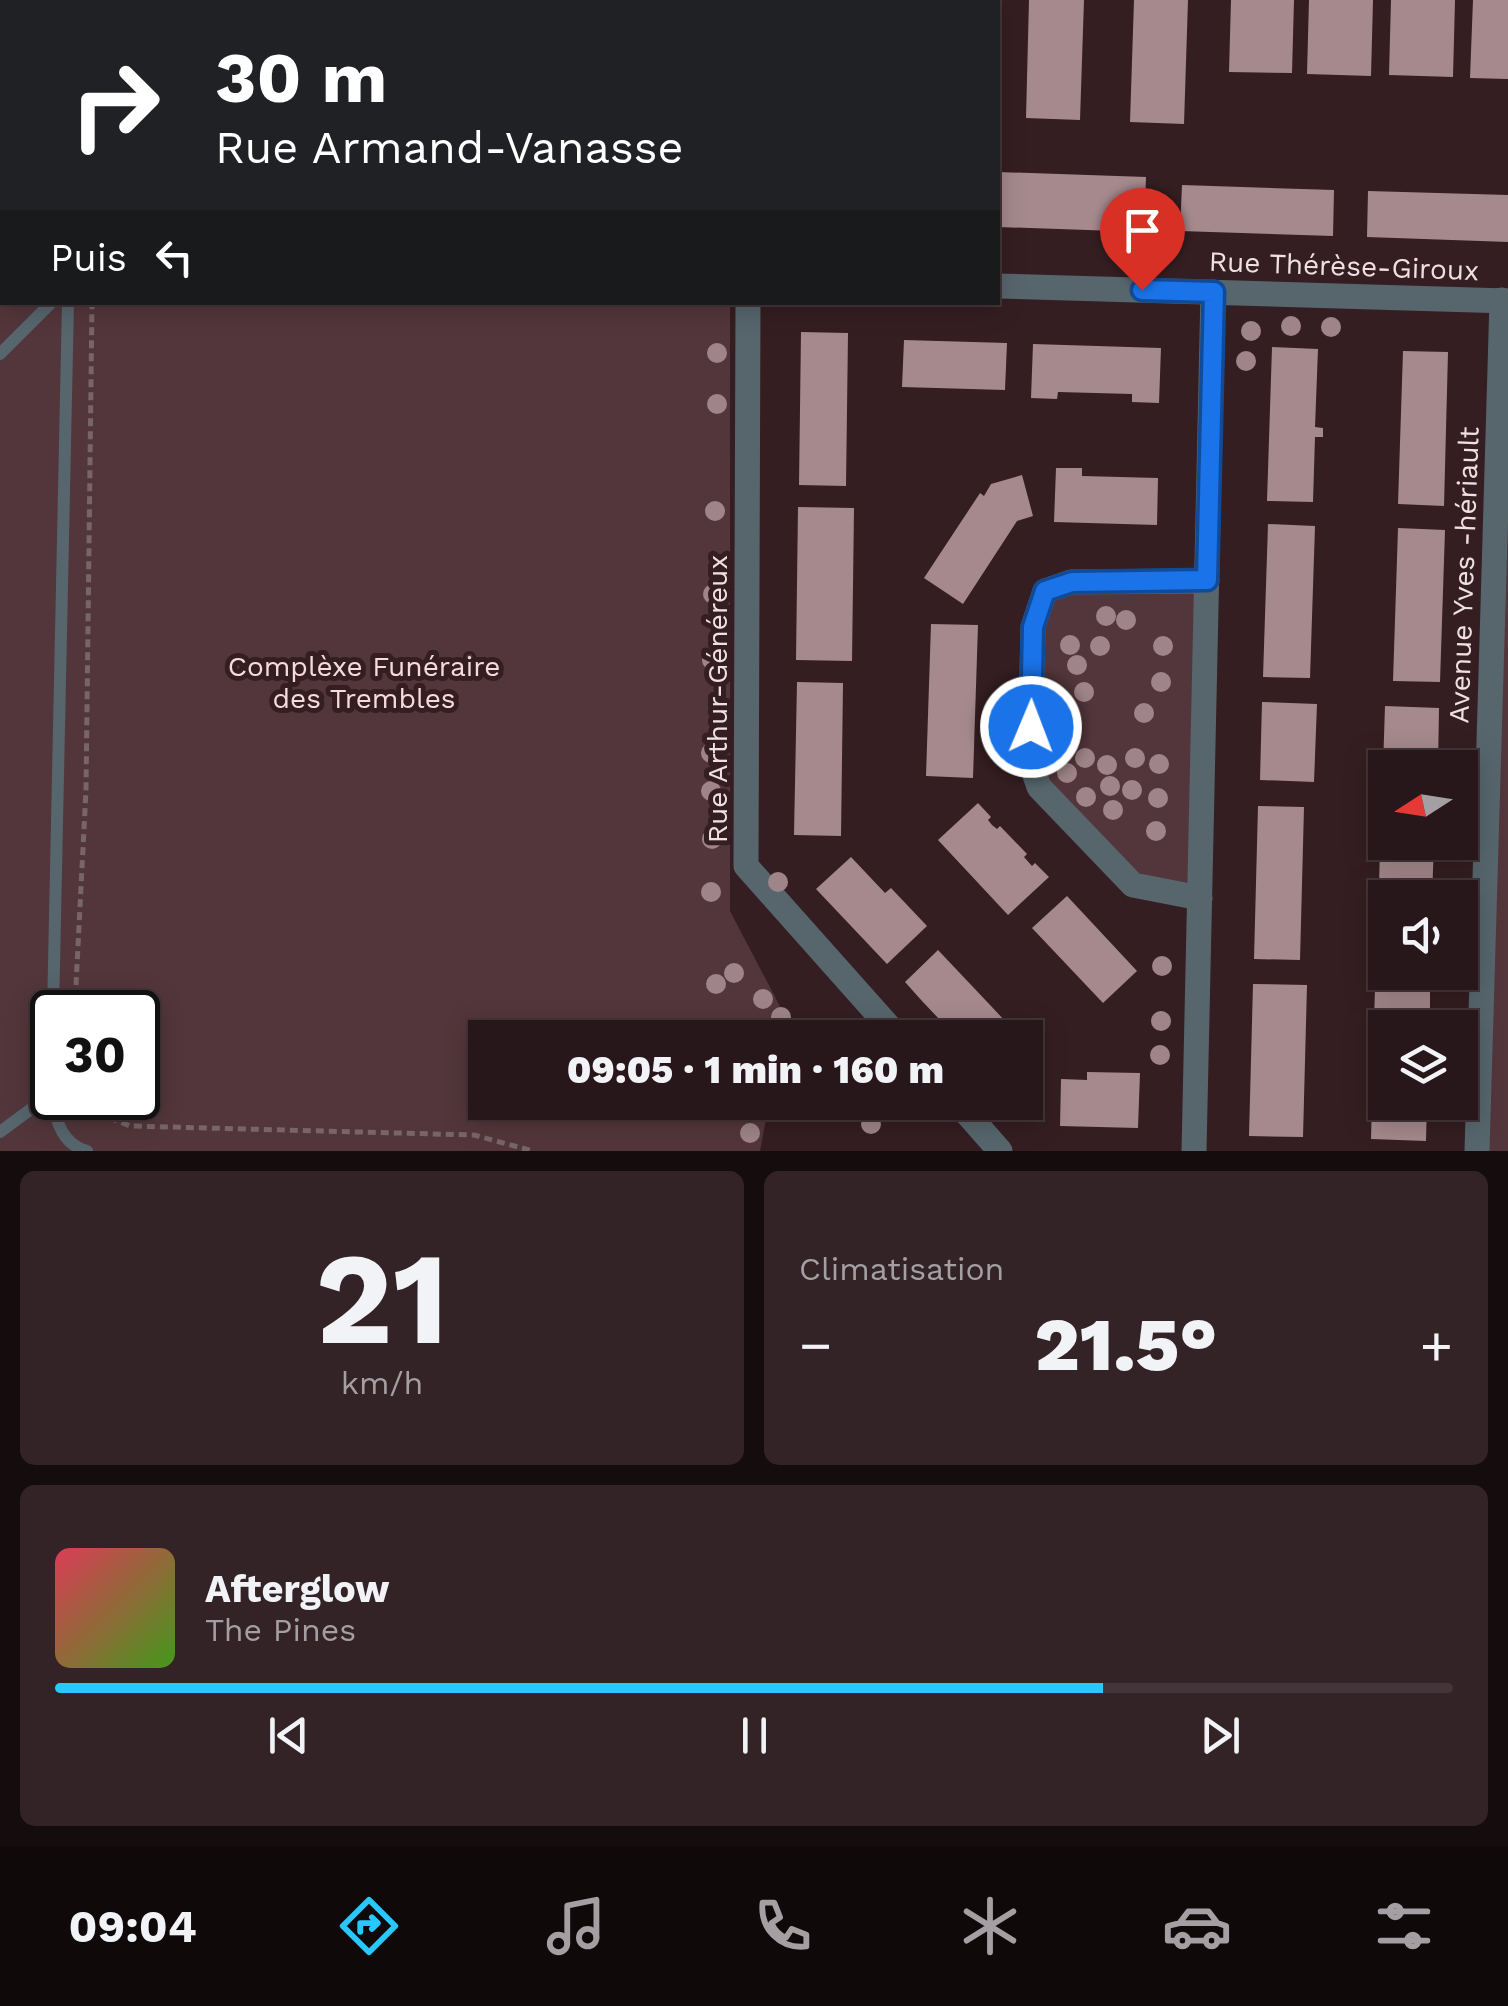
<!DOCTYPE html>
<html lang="fr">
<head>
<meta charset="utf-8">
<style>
	:root { --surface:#27161a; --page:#332327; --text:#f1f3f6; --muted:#a49fa2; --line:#433539; --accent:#28c8ff }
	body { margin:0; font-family:"Work Sans",sans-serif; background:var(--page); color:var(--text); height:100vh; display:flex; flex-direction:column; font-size:38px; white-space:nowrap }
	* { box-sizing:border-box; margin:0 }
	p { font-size:32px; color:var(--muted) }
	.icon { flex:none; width:55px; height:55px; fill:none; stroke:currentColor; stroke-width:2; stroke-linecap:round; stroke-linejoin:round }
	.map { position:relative; height:1151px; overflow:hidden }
	.sheet { display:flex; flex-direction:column; gap:20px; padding:20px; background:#150c0e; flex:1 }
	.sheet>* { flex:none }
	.guide { position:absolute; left:0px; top:0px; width:1000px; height:305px; box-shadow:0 5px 25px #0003,0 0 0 2px var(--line); background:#202124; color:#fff; overflow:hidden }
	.needle { width:65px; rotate:258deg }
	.controls { position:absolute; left:1368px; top:750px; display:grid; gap:20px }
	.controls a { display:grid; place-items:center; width:110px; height:110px; border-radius:0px; background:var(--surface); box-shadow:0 5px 25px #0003,0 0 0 2px var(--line); font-size:50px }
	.speed { position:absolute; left:30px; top:990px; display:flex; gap:20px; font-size:50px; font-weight:700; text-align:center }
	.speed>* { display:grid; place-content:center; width:130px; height:130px; border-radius:50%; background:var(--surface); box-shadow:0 5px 25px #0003,0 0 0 2px var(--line); line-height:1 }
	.speed .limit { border:5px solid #111; border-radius:15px; background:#fff; color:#111 }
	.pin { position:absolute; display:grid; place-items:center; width:85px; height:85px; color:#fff; margin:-102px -42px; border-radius:50% 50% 50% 0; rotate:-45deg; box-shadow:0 0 10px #0007 }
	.pin .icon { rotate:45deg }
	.me { position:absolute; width:110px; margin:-55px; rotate:1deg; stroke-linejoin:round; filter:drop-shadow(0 0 8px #0008) }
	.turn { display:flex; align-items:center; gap:35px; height:210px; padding:0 50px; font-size:45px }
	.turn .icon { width:130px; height:130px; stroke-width:2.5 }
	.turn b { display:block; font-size:70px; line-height:85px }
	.then { display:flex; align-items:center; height:95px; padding:0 50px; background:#0003; gap:20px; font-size:38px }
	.big { font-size:75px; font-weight:800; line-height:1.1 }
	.sheet .tile { flex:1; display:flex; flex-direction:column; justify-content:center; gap:15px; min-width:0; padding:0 35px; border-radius:15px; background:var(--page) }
	.sheet .dial { align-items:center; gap:0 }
	.dial b { font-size:130px; line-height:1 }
	.song { display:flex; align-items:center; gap:30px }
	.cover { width:120px; height:120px; border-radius:15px; background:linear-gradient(135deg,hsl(350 70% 55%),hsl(100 70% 35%)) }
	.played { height:10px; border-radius:5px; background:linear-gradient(90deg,var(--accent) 75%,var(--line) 75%) }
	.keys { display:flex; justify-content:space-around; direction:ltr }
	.heat { display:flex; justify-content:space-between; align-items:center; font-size:55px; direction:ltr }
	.sheet .tiles { flex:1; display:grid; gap:20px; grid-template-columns:1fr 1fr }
	.tile:last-child { grid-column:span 2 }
	.trip { position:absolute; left:468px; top:1020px; width:575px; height:100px; border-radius:0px; background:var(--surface); box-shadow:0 5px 25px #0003,0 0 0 2px var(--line); font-weight:800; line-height:100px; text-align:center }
	.tab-bar { display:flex; height:160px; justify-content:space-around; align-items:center; background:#10090a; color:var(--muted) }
	.tab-bar .icon { width:70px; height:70px }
	.tab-bar .selected { color:var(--accent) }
	.tab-bar b { font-size:45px; color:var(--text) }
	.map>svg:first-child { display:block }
	.green { fill:#53363b; fill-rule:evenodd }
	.building { fill:#a5898d }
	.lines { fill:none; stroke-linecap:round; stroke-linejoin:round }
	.path { stroke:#786568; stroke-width:5; stroke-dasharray:8 5; stroke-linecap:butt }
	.service { stroke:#57666d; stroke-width:12 }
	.minor { stroke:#57666d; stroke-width:25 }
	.tree { fill:#9f8589 }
	.route-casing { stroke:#114b97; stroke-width:25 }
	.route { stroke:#1a73e8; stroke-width:18 }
	.labels { text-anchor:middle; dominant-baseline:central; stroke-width:10; stroke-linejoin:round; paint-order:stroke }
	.street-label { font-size:28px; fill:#efe0e2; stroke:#341e22 }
	.park-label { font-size:28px; fill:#f6dade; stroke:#341e22 }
</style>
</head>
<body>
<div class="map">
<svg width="1508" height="1151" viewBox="0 0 1508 1151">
	<rect width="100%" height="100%" fill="#341e22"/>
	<g class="green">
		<path d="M0,0h729l-727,2v300l728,1v608l55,105 -4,21 -296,1v64l284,1 -9,48h-760zM52,1012h86v86h-86z"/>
		<path d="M1508,301v850h-31z"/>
		<path d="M1207,581l-7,317 -67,-13 -94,-98 6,-196z"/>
	</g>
	<g class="building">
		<path d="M1029,0h55l-4,120 -54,-2z"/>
		<path d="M1134,0h54l-4,124 -54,-2z"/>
		<path d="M1231,0h63l-2,73 -63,-1z"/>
		<path d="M1309,0h64l-2,76 -64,-2z"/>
		<path d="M1391,0h64l-2,77 -64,-2z"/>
		<path d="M1473,0h35v79l-38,-1z"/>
		<path d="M998,172l148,5 -2,55 -146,-5z"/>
		<path d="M1182,185l152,5 -1,46 -153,-5z"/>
		<path d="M1368,191l140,4v47l-141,-5z"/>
		<path d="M801,332l47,1 -2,153 -47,-1z"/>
		<path d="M904,340l103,3 -2,47 -103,-3z"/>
		<path d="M1033,344l128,4 -2,55 -27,-1v-8l-74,-2 -1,7 -26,-1z"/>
		<path d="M1272,347l46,2 -3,78 8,1v9h-8l-2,65 -46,-1z"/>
		<path d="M1403,351l45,1 -4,154 -46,-2z"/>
		<path d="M1056,468h26v8l76,2 -1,47 -103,-3z"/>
		<path d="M1022,475l11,41 -16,5 -54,83 -39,-26 56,-85 4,3 7,-12z"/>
		<path d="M798,507l56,1 -2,153 -56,-1z"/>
		<path d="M1268,524l47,2 -5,152 -47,-1z"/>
		<path d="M1398,528l47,2 -5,152 -47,-1z"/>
		<path d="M931,624l47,1 -5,153 -47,-2z"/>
		<path d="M797,682l46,1 -2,153 -47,-1z"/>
		<path d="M1262,702l55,2 -3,78 -54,-2z"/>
		<path d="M1385,706l54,2 -1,60h-55z"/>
		<path d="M978,803l13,14 -3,3 4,5 5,4 3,-3 27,28 -3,3 8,9 3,-3 14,14 -41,38 -70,-75z"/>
		<path d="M1258,806l46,1 -4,153 -46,-1z"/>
		<path d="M1381,809h4v33h49l-2,56h-47v63h-8z"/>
		<path d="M851,857l34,36 6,-5 36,38 -40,38 -71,-75z"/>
		<path d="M1067,896l70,75 -34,32 -71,-75z"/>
		<path d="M938,950l53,56 30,32h-64l-35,-37 -17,-19z"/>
		<path d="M1253,984l54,1 -4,152 -54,-1z"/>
		<path d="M1375,987l55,1v40h-45v74h42l-1,39 -55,-2z"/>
		<path d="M1025,1042l18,19 -18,18z"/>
		<path d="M1087,1072l53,1 -2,55 -78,-2 1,-47 26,1z"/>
	</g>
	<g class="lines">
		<g class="path">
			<path d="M98,2v-2"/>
			<path d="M76,985l10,-195 6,-488"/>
			<path d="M79,1098l3,9 48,19 344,9 59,16"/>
		</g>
		<g class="service">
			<path d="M74,2l1,-2"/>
			<path d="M0,354l52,-52"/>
			<path d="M53,1012l15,-710"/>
			<path d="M50,1095l2,-30"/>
			<path d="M0,1132l50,-37c6,24 11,49 37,56"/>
		</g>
		<g class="minor">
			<path d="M749,2v-2"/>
			<path d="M998,286l510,15"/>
			<path d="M748,302l-2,564 153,172"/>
			<path d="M1200,898l-67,-13 -94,-98 -9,-26 3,-134 12,-36 26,-9 136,-1"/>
			<path d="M957,1102l43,49"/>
			<path d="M1194,1151l19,-859"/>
			<path d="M1477,1151l25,-851"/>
		</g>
	</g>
	<g class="tree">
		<circle cx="1291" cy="326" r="10"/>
		<circle cx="1331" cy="327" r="10"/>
		<circle cx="1251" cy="331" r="10"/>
		<circle cx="717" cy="353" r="10"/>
		<circle cx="1246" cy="361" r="10"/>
		<circle cx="717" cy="404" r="10"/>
		<circle cx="715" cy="511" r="10"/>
		<circle cx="713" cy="594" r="10"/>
		<circle cx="1106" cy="616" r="10"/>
		<circle cx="1126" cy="620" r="10"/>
		<circle cx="1070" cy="645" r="10"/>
		<circle cx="1100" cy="646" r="10"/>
		<circle cx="1163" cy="646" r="10"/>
		<circle cx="712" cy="660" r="10"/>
		<circle cx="1077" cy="665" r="10"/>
		<circle cx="1161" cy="682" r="10"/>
		<circle cx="1084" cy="692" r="10"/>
		<circle cx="1144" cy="713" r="10"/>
		<circle cx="1061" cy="749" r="10"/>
		<circle cx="711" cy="753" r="10"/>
		<circle cx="1085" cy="758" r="10"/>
		<circle cx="1135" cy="758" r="10"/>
		<circle cx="1159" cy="764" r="10"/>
		<circle cx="1107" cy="765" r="10"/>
		<circle cx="1067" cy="773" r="10"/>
		<circle cx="1110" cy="786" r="10"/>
		<circle cx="1132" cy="790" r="10"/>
		<circle cx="711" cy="791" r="10"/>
		<circle cx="1086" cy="797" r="10"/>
		<circle cx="1158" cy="798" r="10"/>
		<circle cx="1113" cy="810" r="10"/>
		<circle cx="1156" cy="831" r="10"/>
		<circle cx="712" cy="839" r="10"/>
		<circle cx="778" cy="882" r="10"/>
		<circle cx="711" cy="892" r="10"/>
		<circle cx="1162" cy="966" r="10"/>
		<circle cx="734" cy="973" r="10"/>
		<circle cx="716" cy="984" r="10"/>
		<circle cx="763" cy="999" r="10"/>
		<circle cx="781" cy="1017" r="10"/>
		<circle cx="1161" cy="1021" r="10"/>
		<circle cx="1160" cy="1055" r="10"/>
		<circle cx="871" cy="1124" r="10"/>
		<circle cx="750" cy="1133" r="10"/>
	</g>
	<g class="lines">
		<g class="route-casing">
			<path id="route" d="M1031,727l2,-100 12,-36 27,-9 135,-2 7,-288 -72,-2"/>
		</g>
		<use href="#route" class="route"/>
	</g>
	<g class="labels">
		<g class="street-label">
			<text transform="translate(1344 266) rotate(2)">Rue Thérèse-Giroux</text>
			<text transform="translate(1464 575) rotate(-88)">Avenue Yves -hériault</text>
			<text transform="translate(717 699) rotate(-90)">Rue Arthur-Généreux</text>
		</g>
		<g class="park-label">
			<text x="364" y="666">Complèxe Funéraire<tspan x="364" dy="32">des Trembles</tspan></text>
		</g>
	</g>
</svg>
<div class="controls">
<a><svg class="needle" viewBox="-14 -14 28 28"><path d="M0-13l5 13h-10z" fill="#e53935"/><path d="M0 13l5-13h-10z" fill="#a49fa2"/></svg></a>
<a><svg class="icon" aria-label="sound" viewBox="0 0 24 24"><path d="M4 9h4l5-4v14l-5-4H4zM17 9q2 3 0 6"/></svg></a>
<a><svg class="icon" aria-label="layers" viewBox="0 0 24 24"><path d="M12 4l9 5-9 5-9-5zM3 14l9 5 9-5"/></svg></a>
</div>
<div class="speed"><div class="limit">30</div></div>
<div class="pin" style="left:1142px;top:290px;background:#d93025"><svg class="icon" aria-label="arrive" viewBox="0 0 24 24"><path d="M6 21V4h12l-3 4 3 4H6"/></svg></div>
<svg class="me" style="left:1031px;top:727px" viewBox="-20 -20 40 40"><circle r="17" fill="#1a73e8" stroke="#fff" stroke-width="3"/><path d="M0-11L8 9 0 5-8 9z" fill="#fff"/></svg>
<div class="trip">09:05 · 1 min · 160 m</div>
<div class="guide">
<div class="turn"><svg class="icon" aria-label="right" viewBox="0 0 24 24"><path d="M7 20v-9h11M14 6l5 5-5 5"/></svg><div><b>30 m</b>Rue Armand-Vanasse</div></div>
<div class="then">Puis<svg class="icon" aria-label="left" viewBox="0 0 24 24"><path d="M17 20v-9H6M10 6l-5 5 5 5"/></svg></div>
</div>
</div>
<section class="sheet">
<div class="tiles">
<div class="tile dial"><b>21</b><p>km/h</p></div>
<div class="tile"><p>Climatisation</p>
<div class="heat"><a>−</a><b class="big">21.5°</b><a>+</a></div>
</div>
<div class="tile">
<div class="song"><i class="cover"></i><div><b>Afterglow</b><p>The Pines</p></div></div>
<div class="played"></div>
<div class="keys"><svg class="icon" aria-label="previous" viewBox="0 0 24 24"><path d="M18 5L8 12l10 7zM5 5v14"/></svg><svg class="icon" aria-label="pause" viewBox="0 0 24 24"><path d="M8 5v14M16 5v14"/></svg><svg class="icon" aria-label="next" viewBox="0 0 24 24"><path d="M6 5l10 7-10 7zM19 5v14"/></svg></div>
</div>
</div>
</section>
<nav class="tab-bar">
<b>09:04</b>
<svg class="icon selected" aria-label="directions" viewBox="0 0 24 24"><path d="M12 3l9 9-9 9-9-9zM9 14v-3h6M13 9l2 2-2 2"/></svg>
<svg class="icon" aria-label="music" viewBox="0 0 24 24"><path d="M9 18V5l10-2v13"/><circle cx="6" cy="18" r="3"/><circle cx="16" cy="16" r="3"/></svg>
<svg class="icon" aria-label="phone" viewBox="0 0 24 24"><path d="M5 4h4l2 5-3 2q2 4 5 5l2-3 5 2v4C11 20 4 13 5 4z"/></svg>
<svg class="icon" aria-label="climate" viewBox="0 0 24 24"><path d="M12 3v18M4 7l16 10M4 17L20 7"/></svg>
<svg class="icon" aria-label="car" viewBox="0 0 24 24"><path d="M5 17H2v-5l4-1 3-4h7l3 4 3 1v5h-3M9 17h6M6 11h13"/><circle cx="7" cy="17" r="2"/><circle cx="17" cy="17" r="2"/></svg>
<svg class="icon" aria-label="filters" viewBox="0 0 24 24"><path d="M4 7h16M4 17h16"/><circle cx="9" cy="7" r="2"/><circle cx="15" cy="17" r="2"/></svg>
</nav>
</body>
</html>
